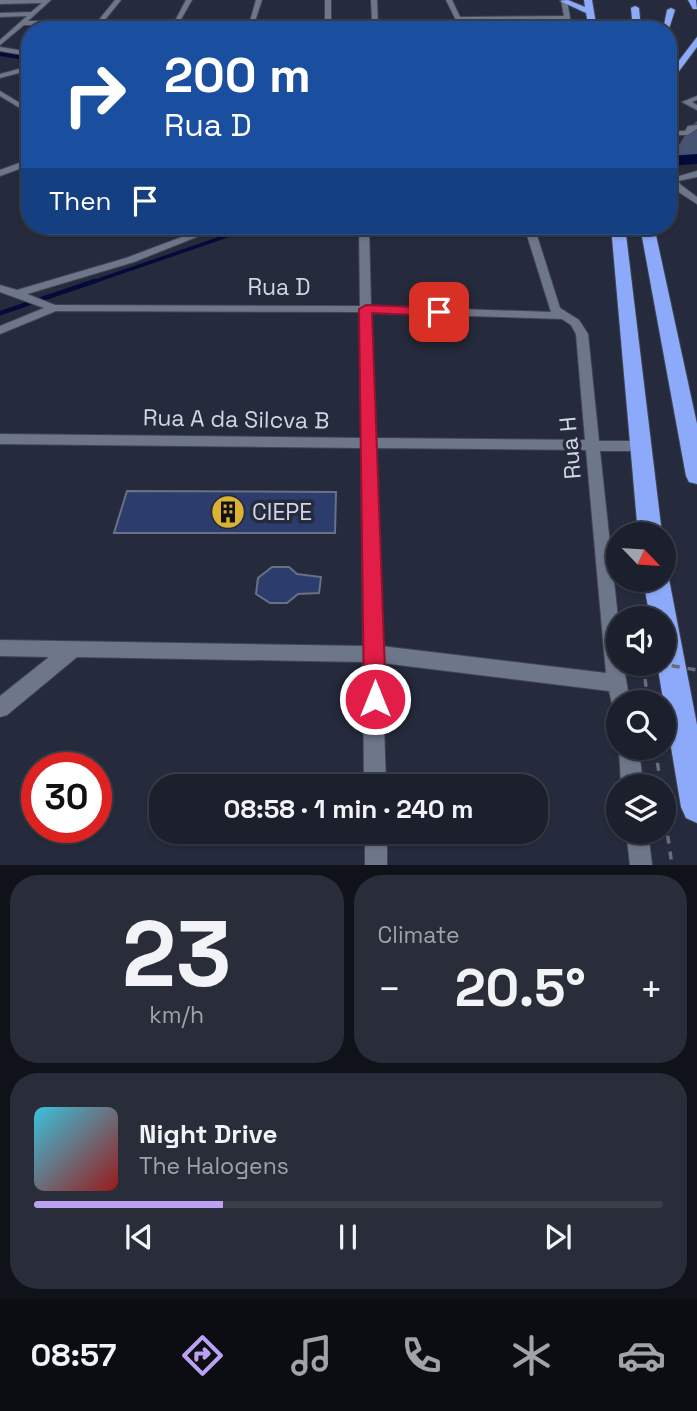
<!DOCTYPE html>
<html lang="en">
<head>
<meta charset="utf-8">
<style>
	:root { --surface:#1c202d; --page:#292d39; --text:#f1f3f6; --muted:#a0a3aa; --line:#3a3e49; --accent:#bca0f2 }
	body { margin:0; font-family:"Space Grotesk",sans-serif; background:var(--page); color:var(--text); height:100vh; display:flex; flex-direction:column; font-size:26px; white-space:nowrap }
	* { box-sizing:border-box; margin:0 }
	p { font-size:23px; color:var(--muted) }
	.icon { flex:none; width:38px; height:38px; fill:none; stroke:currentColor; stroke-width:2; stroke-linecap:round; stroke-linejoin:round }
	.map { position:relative; height:865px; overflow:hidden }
	.sheet { display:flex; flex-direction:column; gap:10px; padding:10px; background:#0f1219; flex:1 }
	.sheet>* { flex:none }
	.top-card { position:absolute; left:21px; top:21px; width:656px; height:214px; border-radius:28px; box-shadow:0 2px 5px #0004,0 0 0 2px var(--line); background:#1a4fa0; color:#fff; overflow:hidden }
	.needle { width:46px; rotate:115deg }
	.fabs { position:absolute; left:606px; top:522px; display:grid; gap:14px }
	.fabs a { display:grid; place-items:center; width:70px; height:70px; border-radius:50%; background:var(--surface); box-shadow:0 2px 5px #0004,0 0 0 2px var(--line); font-size:35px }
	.speed { position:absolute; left:21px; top:752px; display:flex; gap:14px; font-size:35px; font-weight:700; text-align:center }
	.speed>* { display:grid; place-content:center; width:91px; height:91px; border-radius:50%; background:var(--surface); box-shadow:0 2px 5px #0004,0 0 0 2px var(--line); line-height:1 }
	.speed .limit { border:10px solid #d22; background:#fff; color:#111 }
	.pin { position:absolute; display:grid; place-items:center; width:60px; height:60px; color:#fff; margin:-30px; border-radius:14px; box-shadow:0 4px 10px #0006 }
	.me { position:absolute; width:77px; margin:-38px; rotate:0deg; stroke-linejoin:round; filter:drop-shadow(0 0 5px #0008) }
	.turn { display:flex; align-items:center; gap:24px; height:147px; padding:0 28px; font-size:32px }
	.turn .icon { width:91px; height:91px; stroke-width:2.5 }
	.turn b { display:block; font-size:49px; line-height:60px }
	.then { display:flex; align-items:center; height:66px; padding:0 28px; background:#0003; gap:14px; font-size:26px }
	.big { font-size:52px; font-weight:600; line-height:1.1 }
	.sheet .card { flex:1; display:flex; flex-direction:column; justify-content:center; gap:10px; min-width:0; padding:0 24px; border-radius:28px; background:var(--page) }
	.sheet .dial { align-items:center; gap:0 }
	.dial b { font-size:91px; line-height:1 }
	.song { display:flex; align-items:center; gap:21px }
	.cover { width:84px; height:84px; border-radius:10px; background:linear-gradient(135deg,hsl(190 70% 55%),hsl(0 70% 35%)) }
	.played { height:7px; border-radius:4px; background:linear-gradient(90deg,var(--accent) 30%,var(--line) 30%) }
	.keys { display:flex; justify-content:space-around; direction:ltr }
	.heat { display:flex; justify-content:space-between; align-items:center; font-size:38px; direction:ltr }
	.sheet .tiles { flex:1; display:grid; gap:10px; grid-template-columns:1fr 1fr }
	.card:last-child { grid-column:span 2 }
	.trip { position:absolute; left:149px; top:774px; width:399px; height:70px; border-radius:28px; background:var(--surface); box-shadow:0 2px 5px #0004,0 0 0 2px var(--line); font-weight:600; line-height:70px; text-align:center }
	.tabs { display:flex; height:112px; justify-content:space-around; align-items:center; background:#0b0d12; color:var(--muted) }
	.tabs .icon { width:49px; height:49px }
	.tabs .selected { color:var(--accent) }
	.tabs b { font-size:32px; color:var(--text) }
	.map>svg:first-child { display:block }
	.green { fill:#475373 }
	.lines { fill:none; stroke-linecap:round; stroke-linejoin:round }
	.stream-far1 { stroke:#050b38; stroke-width:3.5 }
	.stream { stroke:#050b38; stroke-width:4.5 }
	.river { fill:#050b38; fill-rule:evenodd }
	.building { fill:#2c3c6c; stroke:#697185; stroke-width:2 }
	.minor-casing { stroke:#414654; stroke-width:2 }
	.motorway-casing { stroke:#414654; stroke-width:2 }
	.path { stroke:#686d7c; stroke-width:3.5; stroke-dasharray:8 8; stroke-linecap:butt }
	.minor { fill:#6e768a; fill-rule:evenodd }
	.motorway { fill:#8daafa; fill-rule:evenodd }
	.path-bridge { stroke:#686d7c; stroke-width:3.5; stroke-dasharray:8 8; stroke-linecap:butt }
	.route { fill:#e11d48; stroke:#92132f; stroke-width:2 }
	.labels { text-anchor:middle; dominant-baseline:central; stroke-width:7; stroke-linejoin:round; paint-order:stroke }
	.street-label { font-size:23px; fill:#d2d6e2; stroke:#252b3c }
	.poi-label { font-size:23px; fill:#d2d6e2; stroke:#252b3c; text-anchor:start }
</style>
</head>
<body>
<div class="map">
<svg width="697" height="865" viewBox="0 0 697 865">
	<rect width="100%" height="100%" fill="#252b3c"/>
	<path class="green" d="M697,121v38h-28c11,-12 15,-27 28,-38z"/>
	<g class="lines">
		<path class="stream-far1" d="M90,283l166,-57"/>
		<path class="stream" d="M0,313l95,-32"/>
		<g class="river">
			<path d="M0,48l30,5v8l-30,-5z"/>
			<path d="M697,154v10l-29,2v-10z"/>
		</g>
	</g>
	<g class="building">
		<path d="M127,491l209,1 -1,41h-221z"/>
		<path d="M272,567h17l8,7 24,3 -2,16 -21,1 -11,9h-17l-14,-9 2,-16z"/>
	</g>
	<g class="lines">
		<g class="minor-casing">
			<g id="minor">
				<path d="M0,0h51l-23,21h70l17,-21h6l-17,21h71l11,-21h6l-12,21h70l6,-21h6l-7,21 70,-1v-20h6v20h41l-1,-20h6l1,28 -5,1 -1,-5h-41v6h-6v-6h-71l-2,6h-4l1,-6h-71l-3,6h-4l2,-6 -71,1 -5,5h-4l3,-5h-72l-24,20v-5l27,-24 -27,1v-4l31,-1 11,-9 -42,1z"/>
				<path d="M446,0h6l8,17 104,-1 -3,-16h6l5,30h-6l-2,-10 -102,1 5,9h-6z"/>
				<path d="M0,47l30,5v4l-30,-5z"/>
				<path d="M30,66v4l-30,8v-4z"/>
				<path d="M0,91l30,18v5l-30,-18z"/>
				<path d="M697,96v4l-5,2 5,3v5l-15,-8z"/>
				<path d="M697,125v4l-9,6h-20v-4h17l3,-5z"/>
				<path d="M30,159v6l-30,11v-6z"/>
				<path d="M697,171v6l-19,4 3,4 16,12v7l-23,-15 -5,-10z"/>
				<path d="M211,226h13l-90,36 -107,32 28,11 305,1 -1,-80h10l2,80 180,6 -27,-86h10l26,82 19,12 9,14 11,107h40l7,5 -7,5h-39l18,167v45h5l7,39h-12v8l-5,-2 -4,-17 -227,-28 4,123h-22l-1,-124 -286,-5 -70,58 -7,2v-21l49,-39 -49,-1v-16l363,6 -2,-198 -361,-4v-10l361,4 -1,-126 -304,-1 -56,23v-8l44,-18 -44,-16v-7l17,5 109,-32zM371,313l191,6 9,6 5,9 9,106 -210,-2zM376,448l210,2 20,223 -225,-27z"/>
				<path d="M619,747h20l4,39h-22z"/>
				<rect x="365" y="831" width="22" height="34"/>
				<path d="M626,831h22l4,34h-22z"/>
			</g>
		</g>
		<g class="motorway-casing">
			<g id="motorway">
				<path d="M568,0l17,7 -1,-7h8l5,30h-8l-3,-17 -26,-12z"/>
				<path d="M688,0h8l1,9h-4z"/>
				<path d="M635,6l4,2 2,22h-8l-2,-22z"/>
				<path d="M671,8l4,2 -7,22 -5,-2 4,-20z"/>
				<path d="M697,37v10l-29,39v-11z"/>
				<path d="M611,226h14l37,308h-24z"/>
				<path d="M640,226h14l43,198v60l-8,-2 -3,-6z"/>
				<path d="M663,571l6,8 28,146v98l-11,-5 -5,-11 -24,-144h6v-45h-13l-7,-39h20z"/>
			</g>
		</g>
		<g class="path">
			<path d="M643,663l5,39"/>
			<path d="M655,747l6,39"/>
			<path d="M663,804l9,61"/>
		</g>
		<use href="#minor" class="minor"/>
		<use href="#motorway" class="motorway"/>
		<path class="path-bridge" d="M656,663l41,7"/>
	</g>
	<path class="route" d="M366,305l73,3 7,4 -7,4 -67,-3 14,386 -4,7 -7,3 -8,-3 -3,-7 -5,-390z"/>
	<defs>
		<g id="building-disc" transform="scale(1.75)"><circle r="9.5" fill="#ddb133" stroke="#252b3c"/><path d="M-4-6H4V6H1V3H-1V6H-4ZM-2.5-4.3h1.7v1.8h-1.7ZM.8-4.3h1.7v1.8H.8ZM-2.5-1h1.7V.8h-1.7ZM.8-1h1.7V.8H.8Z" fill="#111"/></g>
	</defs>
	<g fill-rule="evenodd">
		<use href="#building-disc" x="228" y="512"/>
	</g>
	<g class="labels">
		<g class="street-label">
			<text x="279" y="287">Rua D</text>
			<text transform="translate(236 419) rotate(1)">Rua A da Silcva B</text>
			<text transform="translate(570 448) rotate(-95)">Rua H</text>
		</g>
		<g class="poi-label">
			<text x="252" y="512">CIEPE</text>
		</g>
	</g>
</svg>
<div class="fabs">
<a><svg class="needle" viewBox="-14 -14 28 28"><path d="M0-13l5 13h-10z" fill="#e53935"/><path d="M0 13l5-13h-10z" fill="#a0a3aa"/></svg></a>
<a><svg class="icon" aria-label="sound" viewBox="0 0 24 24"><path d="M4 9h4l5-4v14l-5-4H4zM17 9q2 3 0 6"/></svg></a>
<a><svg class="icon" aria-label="search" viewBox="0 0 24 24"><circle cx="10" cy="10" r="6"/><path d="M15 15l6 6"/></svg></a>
<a><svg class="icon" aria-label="layers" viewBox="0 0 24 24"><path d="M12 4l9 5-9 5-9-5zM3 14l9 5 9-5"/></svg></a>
</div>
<div class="speed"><div class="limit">30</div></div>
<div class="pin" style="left:439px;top:312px;background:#d93025"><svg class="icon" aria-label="arrive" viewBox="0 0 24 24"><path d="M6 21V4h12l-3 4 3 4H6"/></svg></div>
<svg class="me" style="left:375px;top:699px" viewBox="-20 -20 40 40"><circle r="17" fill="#e11d48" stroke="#fff" stroke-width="3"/><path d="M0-11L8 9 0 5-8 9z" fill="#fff"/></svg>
<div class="trip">08:58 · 1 min · 240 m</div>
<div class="top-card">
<div class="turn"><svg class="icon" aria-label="right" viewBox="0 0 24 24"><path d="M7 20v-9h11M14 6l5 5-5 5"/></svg><div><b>200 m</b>Rua D</div></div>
<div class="then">Then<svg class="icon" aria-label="arrive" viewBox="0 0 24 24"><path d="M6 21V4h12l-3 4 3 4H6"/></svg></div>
</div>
</div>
<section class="sheet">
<div class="tiles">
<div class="card dial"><b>23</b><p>km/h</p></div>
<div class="card"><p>Climate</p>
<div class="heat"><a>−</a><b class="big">20.5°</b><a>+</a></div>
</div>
<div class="card">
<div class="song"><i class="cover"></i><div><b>Night Drive</b><p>The Halogens</p></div></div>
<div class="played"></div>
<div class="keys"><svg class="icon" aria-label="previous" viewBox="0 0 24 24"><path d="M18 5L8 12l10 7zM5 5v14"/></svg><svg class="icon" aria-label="pause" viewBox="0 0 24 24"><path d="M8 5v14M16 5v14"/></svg><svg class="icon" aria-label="next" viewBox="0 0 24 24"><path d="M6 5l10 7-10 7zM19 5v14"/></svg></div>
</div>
</div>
</section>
<nav class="tabs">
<b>08:57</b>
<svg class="icon selected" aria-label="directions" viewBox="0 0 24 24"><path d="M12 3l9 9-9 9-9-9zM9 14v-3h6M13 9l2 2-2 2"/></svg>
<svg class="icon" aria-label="music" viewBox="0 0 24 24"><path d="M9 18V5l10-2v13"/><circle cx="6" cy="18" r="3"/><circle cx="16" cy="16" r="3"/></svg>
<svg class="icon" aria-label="phone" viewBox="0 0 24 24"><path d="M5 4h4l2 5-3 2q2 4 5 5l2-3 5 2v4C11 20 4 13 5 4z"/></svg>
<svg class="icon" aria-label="climate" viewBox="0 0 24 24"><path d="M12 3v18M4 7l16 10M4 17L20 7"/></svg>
<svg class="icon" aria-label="car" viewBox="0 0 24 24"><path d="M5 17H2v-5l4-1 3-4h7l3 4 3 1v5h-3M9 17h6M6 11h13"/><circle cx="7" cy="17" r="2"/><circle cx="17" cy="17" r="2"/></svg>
</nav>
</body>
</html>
